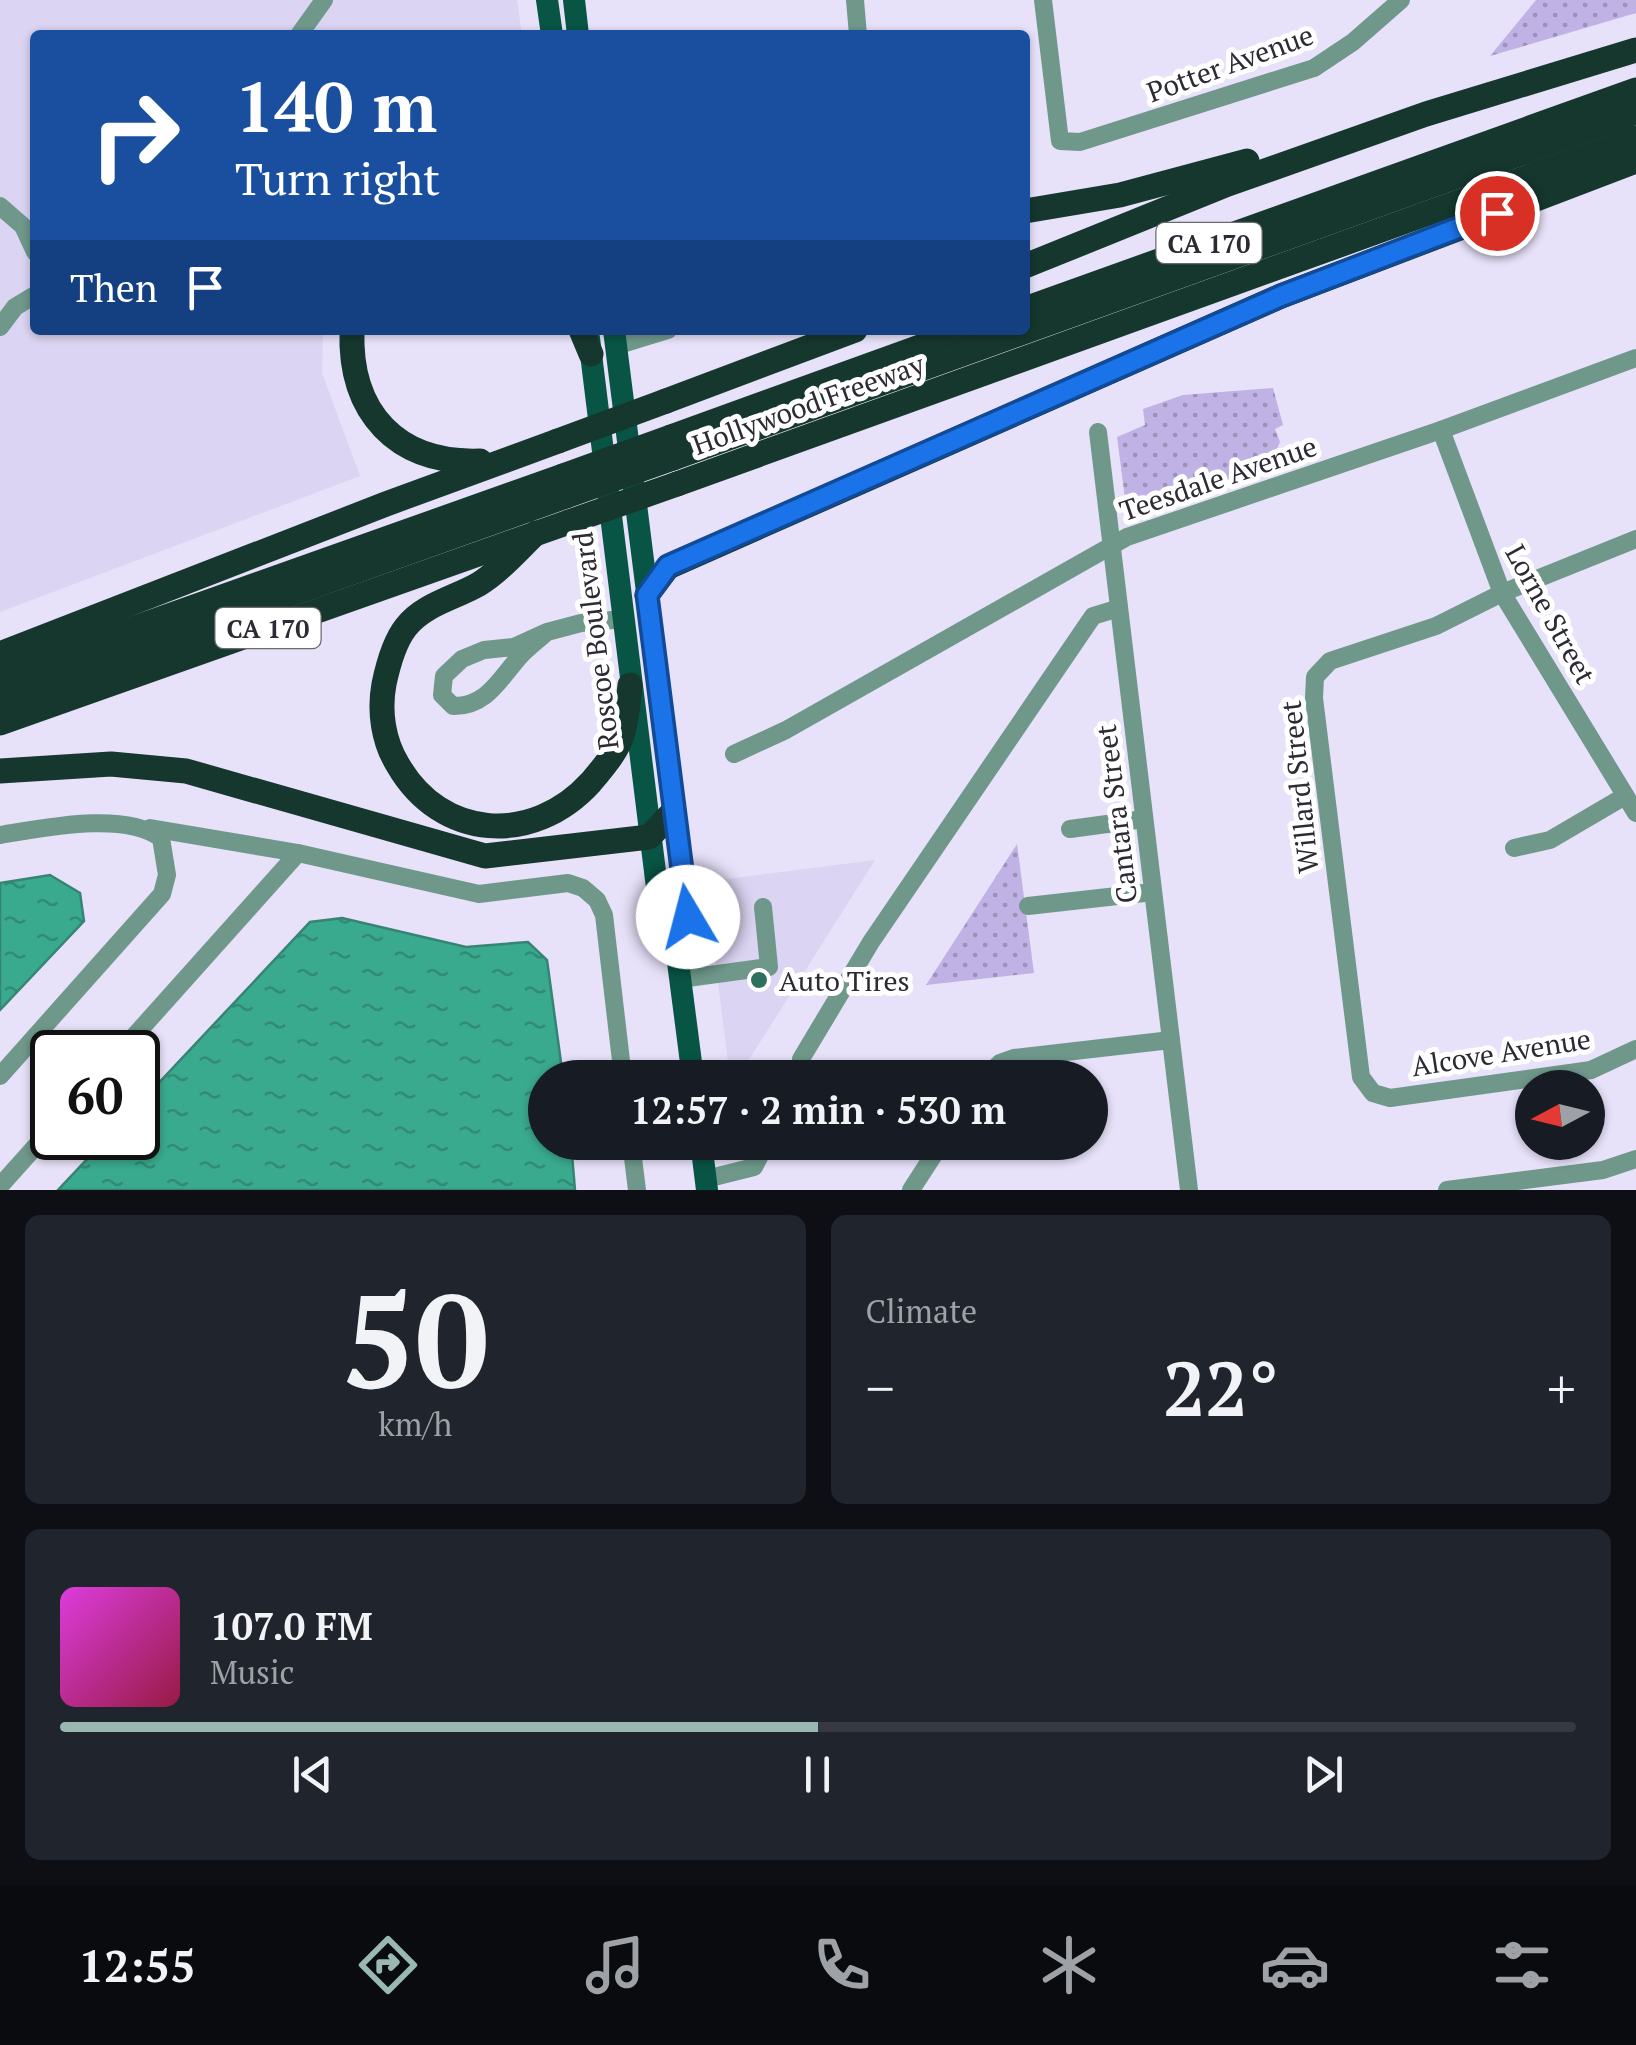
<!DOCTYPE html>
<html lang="en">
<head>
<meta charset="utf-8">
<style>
	:root { --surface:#171b24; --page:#20242c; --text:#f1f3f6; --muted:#9ea1a6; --line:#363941; --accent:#99b8b2 }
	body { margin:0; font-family:"PT Serif",serif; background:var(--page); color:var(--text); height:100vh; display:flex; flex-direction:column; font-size:38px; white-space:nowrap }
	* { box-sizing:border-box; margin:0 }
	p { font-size:32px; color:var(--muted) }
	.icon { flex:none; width:55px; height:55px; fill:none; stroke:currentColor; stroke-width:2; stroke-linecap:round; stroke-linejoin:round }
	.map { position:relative; height:1190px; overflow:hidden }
	.details { display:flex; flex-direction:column; gap:25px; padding:25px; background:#0d0f14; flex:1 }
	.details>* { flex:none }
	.guide { position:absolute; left:30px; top:30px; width:1000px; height:305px; border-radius:10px; box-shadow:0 2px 8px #0004; background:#1a4fa0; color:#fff; overflow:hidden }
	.needle { width:65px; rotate:263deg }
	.controls { position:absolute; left:1515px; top:1070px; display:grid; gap:20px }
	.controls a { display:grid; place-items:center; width:90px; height:90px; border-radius:50%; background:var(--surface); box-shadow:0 2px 8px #0004; font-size:50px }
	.speed { position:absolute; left:30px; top:1030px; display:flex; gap:20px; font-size:50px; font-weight:700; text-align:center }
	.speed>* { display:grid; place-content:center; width:130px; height:130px; border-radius:50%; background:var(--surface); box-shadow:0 2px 8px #0004; line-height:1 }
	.speed .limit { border:5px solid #111; border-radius:15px; background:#fff; color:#111 }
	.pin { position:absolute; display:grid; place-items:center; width:85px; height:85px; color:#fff; margin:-42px; border:5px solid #fff; border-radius:50%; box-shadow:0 2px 10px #0007 }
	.me { position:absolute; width:110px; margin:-55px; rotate:352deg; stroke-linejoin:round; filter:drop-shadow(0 0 8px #0008) }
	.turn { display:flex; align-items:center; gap:35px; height:210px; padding:0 40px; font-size:45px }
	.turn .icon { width:130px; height:130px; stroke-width:2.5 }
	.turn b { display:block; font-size:70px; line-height:85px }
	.then { display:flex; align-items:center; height:95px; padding:0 40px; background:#0003; gap:20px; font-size:38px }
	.big { font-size:75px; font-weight:800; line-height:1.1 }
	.details .card { flex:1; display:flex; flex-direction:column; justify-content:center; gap:15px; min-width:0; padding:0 35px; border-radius:15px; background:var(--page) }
	.details .dial { align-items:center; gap:0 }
	.dial b { font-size:130px; line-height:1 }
	.song { display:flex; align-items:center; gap:30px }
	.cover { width:120px; height:120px; border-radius:15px; background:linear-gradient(135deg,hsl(300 70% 55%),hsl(340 70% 35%)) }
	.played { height:10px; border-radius:5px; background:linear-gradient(90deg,var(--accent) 50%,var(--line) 50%) }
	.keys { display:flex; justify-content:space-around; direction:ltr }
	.heat { display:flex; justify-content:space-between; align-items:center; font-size:55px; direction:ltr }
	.details .tiles { flex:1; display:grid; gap:25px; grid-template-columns:1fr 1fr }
	.card:last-child { grid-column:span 2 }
	.trip { position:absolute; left:528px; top:1060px; width:580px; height:100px; border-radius:50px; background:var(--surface); box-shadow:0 2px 8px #0004; font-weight:800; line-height:100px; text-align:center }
	.tabs { display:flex; height:160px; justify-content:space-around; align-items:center; background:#090b0e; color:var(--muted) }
	.tabs .icon { width:70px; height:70px }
	.tabs .on { color:var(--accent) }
	.tabs b { font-size:45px; color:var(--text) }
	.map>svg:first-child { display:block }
	.built { fill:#dbd4f2 }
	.green { fill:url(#green-dots) }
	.water { fill:url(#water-ripples); stroke:#368473; stroke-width:2.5 }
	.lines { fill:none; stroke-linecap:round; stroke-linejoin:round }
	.minor { stroke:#6f988b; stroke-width:18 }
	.major { stroke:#085545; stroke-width:22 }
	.highway { stroke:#15372e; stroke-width:25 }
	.highway-bridge { stroke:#15372e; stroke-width:25 }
	.route-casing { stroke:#114b97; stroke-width:25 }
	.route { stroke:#1a73e8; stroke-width:18 }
	.poi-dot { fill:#2e6f5e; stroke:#fff; stroke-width:4 }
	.labels { text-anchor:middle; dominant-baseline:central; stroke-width:10; stroke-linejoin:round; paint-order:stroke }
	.shield { fill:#fff; stroke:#6c6a71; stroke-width:2.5 }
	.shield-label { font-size:25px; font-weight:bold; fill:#2d2a34 }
	.street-label { font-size:28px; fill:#2d2a34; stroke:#fff }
	.poi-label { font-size:28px; fill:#2d2a34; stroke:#fff; text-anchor:start }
</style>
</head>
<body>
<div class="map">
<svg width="1636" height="1190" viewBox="0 0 1636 1190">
	<defs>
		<pattern id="green-dots" width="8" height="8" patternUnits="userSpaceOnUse" patternTransform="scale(2.5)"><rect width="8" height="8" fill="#c0b2e5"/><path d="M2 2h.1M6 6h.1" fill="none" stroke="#9c91ba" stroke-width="1.8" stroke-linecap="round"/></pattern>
		<pattern id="water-ripples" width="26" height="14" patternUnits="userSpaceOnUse" patternTransform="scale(2.5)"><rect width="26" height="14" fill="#3aaa8e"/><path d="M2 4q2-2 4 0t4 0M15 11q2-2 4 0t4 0" fill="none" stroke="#318b75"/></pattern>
	</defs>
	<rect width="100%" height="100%" fill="#e7e1f9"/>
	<g class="built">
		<path d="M0,0h517l5,35h-487v295h288l-1,43 38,103 -360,136z"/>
		<path d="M875,860l-137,217h-8l-25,-195z"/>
	</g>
	<g class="green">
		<path d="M1536,0h100v13l-146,43z"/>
		<path d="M1273,388l10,37 -8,4 5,13 -10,23 -135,47 -9,-6 -9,-69 28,-12 -2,-16 40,-14z"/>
		<path d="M1017,844l17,129 -108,12z"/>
	</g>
	<g class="water">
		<path d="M50,875l30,18 4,28 -84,89v-127z"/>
		<path d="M342,918l124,29 62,-5 19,18 16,117 -18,1v64l26,1 4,47h-517l49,-52h31v-33l172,-183z"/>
	</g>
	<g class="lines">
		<g class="minor">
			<path d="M855,0l3,35"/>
			<path d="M1043,0l17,141 20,1 234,-74 39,-26 48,-42"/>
			<path d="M299,35l25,-35"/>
			<path d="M0,206l23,20 12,26"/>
			<path d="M0,327l15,-20 20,-12"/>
			<path d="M616,346l52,-16"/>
			<path d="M1441,430l61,163 134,220"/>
			<path d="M1098,432l91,758"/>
			<path d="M1636,539l-134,54 -66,33 -106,35 -15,16 -1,21 47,379 12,16 17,5 201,-28 45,-21"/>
			<path d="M547,632c-8,7 -17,14 -25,22 -21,22 -34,53 -69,52l-11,-11 2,-19 18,-17 22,-9 30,-3 33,-15 34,-9 42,-4"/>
			<path d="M734,754l52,-24 341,-193 314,-107 195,-72"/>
			<path d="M150,828l148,25"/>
			<path d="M1070,829l74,-10"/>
			<path d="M0,835c45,-7 123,-24 161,3l6,37 -5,19 -162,182"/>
			<path d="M1514,848l36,-8 75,-44"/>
			<path d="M1028,906l125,-14"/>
			<path d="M680,979l89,-12 -6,-60"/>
			<path d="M120,1052l178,-199 181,41 89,-11 15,5 14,12 7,15 19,163"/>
			<path d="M799,1078l2,-19 70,-117 222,-326 26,-8"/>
			<path d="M984,1078l16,-15 14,-5 157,-18"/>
			<path d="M631,1142l6,48"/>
			<path d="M706,1179l48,-12 13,-25"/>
			<path d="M0,1186l52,-58"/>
			<path d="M911,1190l31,-48"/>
			<path d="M1447,1190l156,-20 33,-11"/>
		</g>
		<g class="major">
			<path d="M547,0l5,35"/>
			<path d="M574,0l4,35"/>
			<path d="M614,330l74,587 -13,22"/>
			<path d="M589,338l72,582 14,19 18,139"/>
			<path d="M701,1142l6,48"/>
		</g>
		<g class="highway">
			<path d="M1025,211l95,-16 127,-34"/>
			<path d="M1025,266l203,-82 198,-70 210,-64"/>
			<path d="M1025,309l611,-219"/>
			<path d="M352,330c-3,83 45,134 128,131"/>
			<path d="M581,330l10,24"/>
			<path d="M666,401l189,-71"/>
			<path d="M671,437l296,-107"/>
			<path d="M673,458l963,-346"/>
			<path d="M677,484l959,-346"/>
			<path d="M536,533c-18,17 -37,39 -57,51 -24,14 -55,20 -73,43 -12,15 -18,38 -22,57 -5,27 -1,57 14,81 43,75 135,81 193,17 11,-13 24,-28 30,-44 6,-16 7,-36 9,-53"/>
			<path d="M647,595l21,-28 613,-271 355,-135"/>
			<path d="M0,654l386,-150 172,-63"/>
			<path d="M0,676l563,-200"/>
			<path d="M0,698l566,-202"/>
			<path d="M0,723l569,-201"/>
			<path d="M0,771l111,-7 75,7 299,85 164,-19 25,-26"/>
		</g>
		<g class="highway-bridge">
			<path d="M558,441l108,-40"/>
			<path d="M563,476l108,-39"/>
			<path d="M566,496l107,-38"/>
			<path d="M569,522l108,-38"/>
		</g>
	</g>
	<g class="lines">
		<g class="route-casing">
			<path id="route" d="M688,917l-41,-322 21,-29 613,-270 216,-83"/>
		</g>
		<use href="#route" class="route"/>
	</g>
	<circle class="poi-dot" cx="759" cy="980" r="10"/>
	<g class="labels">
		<g class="shield">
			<rect x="1156.5" y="223" width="105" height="40" rx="8"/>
			<rect x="215.5" y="608" width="105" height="40" rx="8"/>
		</g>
		<g class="shield-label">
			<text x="1209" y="243">CA 170</text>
			<text x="268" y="628">CA 170</text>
		</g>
		<g class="street-label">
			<text transform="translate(1230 63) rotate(-20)">Potter Avenue</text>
			<text transform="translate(808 404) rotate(-20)">Hollywood Freeway</text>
			<text transform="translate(1218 478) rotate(-19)">Teesdale Avenue</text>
			<text transform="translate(1551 614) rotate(61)">Lorne Street</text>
			<text transform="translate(595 641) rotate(-97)">Roscoe Boulevard</text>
			<text transform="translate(1299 787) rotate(-96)">Willard Street</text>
			<text transform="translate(1116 814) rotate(-97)">Cantara Street</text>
			<text transform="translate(1501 1052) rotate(-9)">Alcove Avenue</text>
		</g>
		<g class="poi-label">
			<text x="779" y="980">Auto Tires</text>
		</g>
	</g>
</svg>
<div class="controls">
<a><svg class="needle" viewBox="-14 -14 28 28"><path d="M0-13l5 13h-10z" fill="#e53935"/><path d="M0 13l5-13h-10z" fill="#9ea1a6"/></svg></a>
</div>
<div class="speed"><div class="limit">60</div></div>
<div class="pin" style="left:1497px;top:213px;background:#d93025"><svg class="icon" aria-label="arrive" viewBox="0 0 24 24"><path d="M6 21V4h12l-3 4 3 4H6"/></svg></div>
<svg class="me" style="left:688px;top:917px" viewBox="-20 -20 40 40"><circle r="19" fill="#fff"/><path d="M0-13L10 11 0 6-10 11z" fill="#1a73e8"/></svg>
<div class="trip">12:57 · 2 min · 530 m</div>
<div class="guide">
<div class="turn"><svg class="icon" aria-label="right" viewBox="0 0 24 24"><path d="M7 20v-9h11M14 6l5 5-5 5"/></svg><div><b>140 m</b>Turn right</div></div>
<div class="then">Then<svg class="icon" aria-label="arrive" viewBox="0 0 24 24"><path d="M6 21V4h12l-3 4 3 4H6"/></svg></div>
</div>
</div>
<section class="details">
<div class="tiles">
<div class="card dial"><b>50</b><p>km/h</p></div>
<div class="card"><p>Climate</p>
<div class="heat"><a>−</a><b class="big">22°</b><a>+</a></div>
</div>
<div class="card">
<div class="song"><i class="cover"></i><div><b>107.0 FM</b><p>Music</p></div></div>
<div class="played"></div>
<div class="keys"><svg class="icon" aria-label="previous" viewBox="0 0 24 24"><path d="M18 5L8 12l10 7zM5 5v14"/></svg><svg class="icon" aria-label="pause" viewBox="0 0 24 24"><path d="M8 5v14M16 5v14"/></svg><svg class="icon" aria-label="next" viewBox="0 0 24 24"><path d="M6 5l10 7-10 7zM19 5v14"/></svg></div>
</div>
</div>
</section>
<nav class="tabs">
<b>12:55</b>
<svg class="icon on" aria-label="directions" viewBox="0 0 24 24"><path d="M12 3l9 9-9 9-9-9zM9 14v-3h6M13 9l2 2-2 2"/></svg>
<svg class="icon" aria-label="music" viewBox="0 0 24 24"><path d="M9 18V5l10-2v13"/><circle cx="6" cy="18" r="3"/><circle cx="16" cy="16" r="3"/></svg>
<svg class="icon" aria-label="phone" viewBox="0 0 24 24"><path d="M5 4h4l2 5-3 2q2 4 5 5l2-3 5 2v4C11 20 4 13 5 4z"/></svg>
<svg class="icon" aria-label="climate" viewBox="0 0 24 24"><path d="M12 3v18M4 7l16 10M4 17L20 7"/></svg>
<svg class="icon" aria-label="car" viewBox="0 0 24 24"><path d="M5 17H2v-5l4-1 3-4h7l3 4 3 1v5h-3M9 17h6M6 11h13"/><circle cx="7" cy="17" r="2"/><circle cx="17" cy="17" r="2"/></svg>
<svg class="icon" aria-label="filters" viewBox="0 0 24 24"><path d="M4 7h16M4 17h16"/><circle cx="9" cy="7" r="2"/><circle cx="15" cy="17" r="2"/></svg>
</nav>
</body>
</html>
